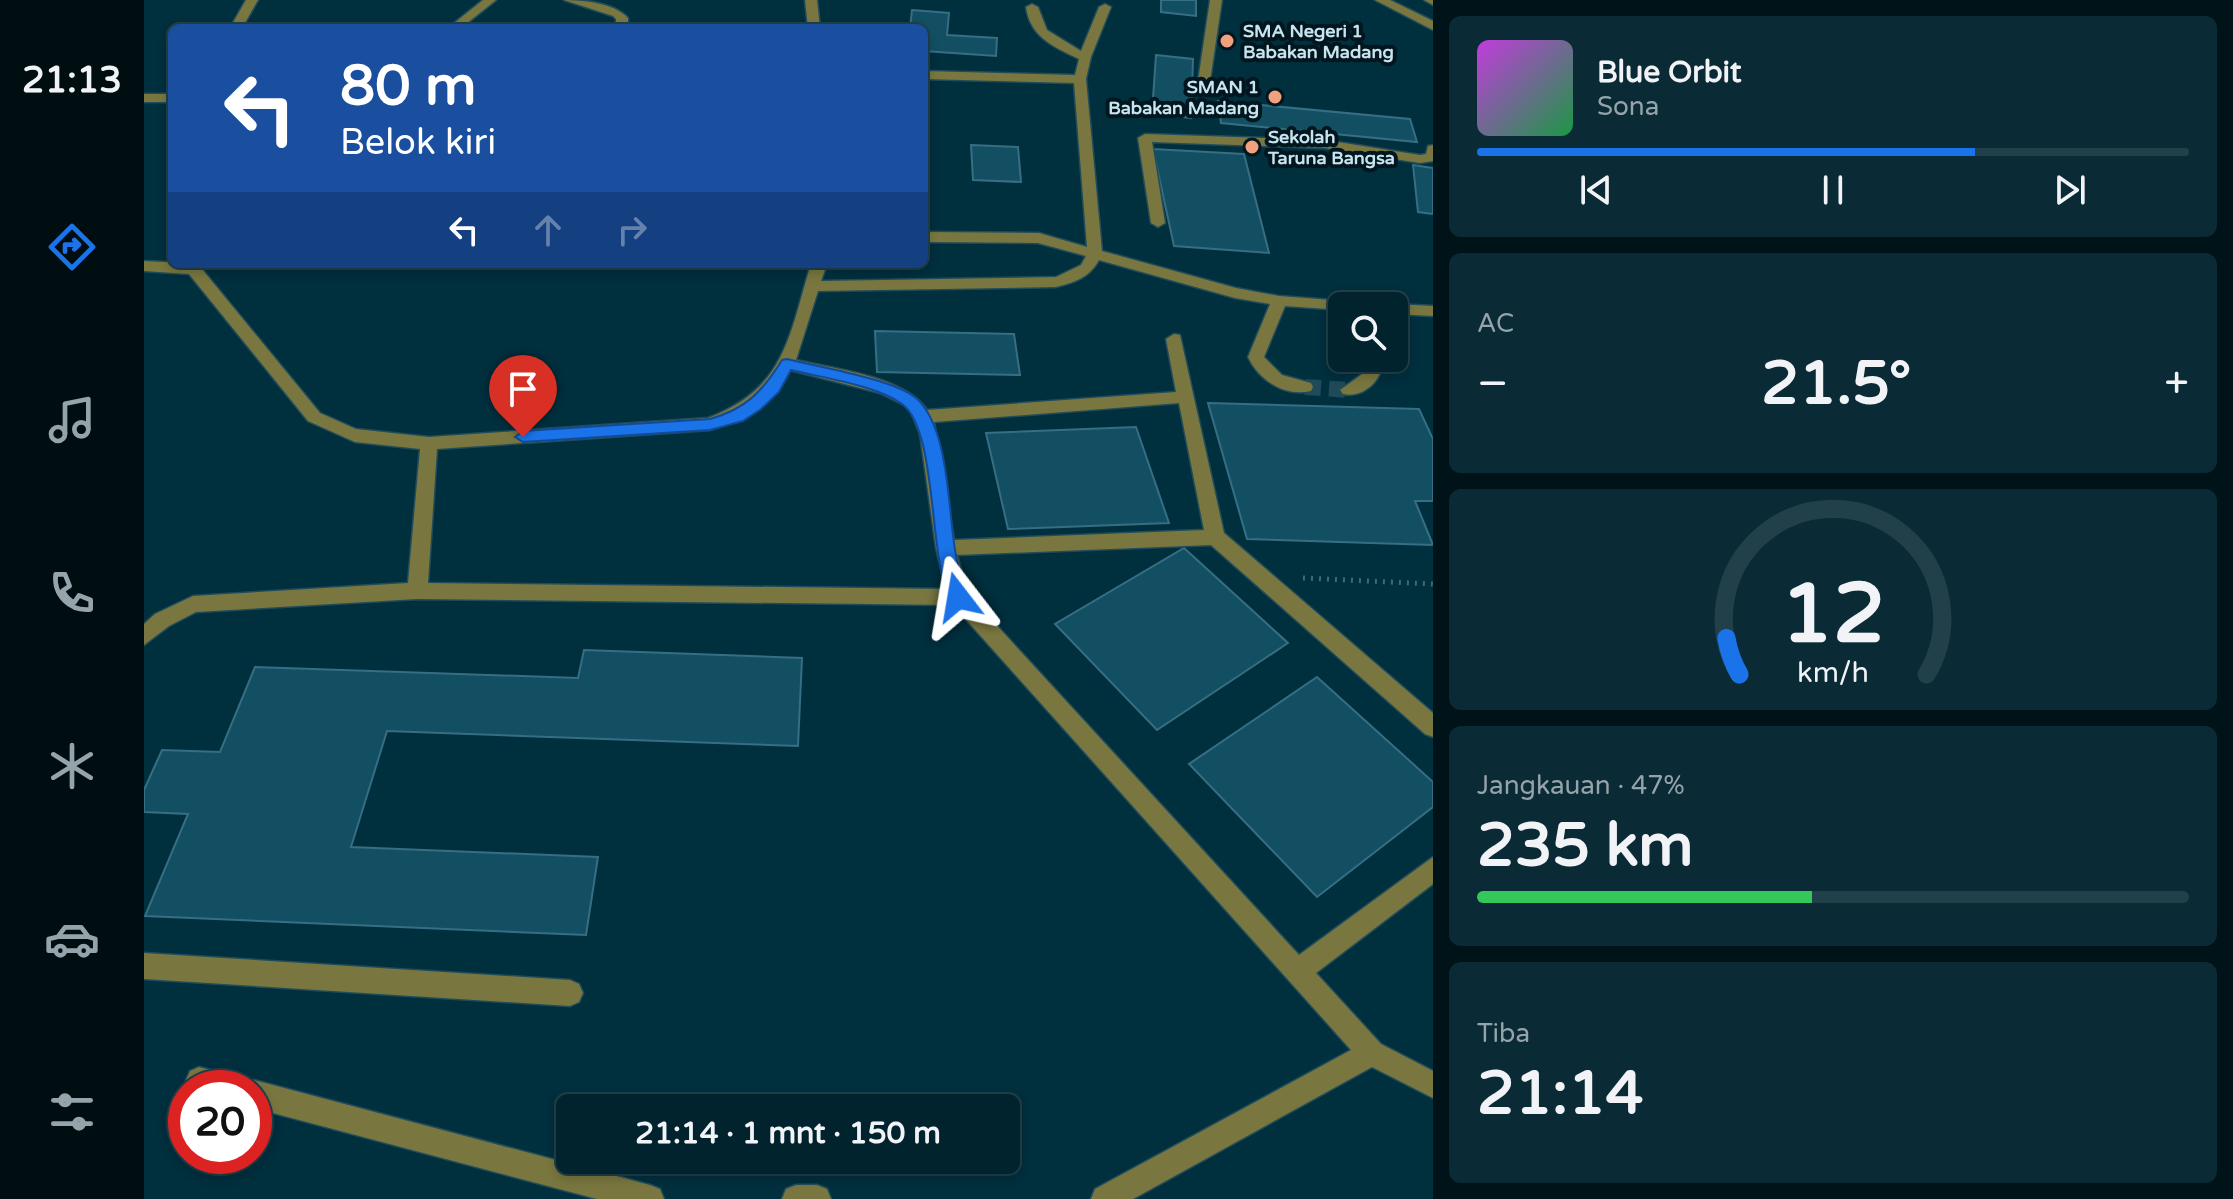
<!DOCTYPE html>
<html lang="id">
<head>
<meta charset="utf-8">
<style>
	:root { --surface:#00232e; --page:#0a2b36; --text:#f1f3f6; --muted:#95a4aa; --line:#22404a; --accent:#1a73e8 }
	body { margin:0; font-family:"Varela Round",sans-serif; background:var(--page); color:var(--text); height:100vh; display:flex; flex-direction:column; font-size:30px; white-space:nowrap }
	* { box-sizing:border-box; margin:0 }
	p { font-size:26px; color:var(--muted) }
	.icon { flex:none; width:44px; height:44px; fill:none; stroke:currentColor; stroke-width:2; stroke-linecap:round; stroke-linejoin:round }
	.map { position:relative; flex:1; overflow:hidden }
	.details { display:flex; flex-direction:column; gap:16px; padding:16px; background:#001319; width:800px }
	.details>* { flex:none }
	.top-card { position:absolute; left:24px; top:24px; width:760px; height:244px; border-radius:12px; box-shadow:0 4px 12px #0003,0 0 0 2px var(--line); background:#1a4fa0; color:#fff; overflow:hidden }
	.fabs { position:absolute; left:1184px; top:292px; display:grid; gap:16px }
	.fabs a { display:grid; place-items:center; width:80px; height:80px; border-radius:12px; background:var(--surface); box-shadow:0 4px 12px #0003,0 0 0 2px var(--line); font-size:40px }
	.speed { position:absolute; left:24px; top:1070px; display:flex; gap:16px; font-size:40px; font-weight:700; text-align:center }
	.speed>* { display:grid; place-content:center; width:104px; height:104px; border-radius:50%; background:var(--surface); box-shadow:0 4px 12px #0003,0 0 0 2px var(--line); line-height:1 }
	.speed .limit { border:12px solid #d22; background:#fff; color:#111 }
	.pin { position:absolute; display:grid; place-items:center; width:68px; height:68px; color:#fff; margin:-82px -34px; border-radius:50% 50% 50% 0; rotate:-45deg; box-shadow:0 0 8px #0007 }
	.pin .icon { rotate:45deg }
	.me { position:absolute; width:88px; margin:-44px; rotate:346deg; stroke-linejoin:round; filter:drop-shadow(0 0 6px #0008) }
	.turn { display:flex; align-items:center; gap:28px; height:168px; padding:0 40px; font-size:36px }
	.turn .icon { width:104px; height:104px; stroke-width:2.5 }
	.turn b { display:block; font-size:56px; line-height:68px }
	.lanes { display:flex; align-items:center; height:76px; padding:0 40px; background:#0003; justify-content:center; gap:40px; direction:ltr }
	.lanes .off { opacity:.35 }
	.big { font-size:60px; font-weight:800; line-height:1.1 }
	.details .tile { flex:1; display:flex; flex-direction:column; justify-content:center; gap:12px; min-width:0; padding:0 28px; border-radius:12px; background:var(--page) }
	.details .dial { align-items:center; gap:0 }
	.dial svg { height:208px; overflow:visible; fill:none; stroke:var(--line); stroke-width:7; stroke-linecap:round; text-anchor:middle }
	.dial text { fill:var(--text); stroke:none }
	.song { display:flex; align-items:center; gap:24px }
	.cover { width:96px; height:96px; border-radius:12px; background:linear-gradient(135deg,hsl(290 70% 55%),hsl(140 70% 35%)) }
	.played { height:8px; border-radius:4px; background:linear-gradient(90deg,var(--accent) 70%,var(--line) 70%) }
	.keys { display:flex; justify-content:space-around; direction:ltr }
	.heat { display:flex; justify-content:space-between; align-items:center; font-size:44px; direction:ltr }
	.charge { height:12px; border-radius:6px; background:linear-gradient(90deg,#34c759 47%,var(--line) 0) }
	.trip { position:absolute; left:412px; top:1094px; width:464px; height:80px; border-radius:12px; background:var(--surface); box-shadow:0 4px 12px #0003,0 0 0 2px var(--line); font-weight:800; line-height:80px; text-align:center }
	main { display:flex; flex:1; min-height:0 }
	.dock { display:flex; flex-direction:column; width:144px; justify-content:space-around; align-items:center; background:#000e12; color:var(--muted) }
	.dock .icon { width:56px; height:56px }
	.dock .active { color:var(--accent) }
	.dock b { font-size:36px; color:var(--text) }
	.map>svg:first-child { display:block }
	.building { fill:#134f63; stroke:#366e83; stroke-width:2 }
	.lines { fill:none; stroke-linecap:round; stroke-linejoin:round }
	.minor-tunnel { stroke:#1e4a59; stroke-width:16; stroke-dasharray:16 8; stroke-linecap:butt }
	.minor-casing { stroke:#204c5a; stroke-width:3 }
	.path { stroke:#406976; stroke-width:5; stroke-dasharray:2 6; stroke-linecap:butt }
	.minor { fill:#79763f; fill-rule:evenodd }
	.route { fill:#1a73e8; stroke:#114b97; stroke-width:2 }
	.poi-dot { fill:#f1a17d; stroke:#01161e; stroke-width:3 }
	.labels { text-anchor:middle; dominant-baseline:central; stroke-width:8; stroke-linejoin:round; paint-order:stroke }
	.far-poi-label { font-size:18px; font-weight:bold; fill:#c8e4ef; stroke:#01161e; text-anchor:start }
</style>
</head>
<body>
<main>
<nav class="dock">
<b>21:13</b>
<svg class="icon active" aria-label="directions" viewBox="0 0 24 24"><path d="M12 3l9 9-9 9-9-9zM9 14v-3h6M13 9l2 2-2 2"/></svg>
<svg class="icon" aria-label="music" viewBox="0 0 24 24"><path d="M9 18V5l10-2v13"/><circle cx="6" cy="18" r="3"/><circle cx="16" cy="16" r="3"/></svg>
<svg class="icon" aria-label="phone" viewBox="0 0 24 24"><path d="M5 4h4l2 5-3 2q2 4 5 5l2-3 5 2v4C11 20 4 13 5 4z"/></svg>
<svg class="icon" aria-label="climate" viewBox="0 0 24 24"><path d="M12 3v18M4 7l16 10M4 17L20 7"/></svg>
<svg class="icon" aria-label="car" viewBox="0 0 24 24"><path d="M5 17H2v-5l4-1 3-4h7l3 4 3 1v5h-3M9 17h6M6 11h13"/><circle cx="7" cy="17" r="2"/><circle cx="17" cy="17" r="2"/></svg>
<svg class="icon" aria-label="filters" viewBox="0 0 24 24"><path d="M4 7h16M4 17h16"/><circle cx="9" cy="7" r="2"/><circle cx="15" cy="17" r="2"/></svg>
</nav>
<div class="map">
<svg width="1289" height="1199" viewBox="0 0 1289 1199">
	<rect width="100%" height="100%" fill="#002f3e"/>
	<g class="building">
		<path d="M1017,0h35v16l-35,-4z"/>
		<path d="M768,10l37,3 -2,22 50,3 -1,18 -72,-5v-23h-14z"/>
		<path d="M1012,55l37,4 -2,59 -39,-5z"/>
		<path d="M1074,101l192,18 7,23 -196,-19z"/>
		<path d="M827,145l47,2 3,35 -48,-2z"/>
		<path d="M1009,149l91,5 25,99 -95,-7z"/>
		<path d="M1269,165l20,3v46l-15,-2z"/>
		<path d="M731,331l139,3 6,41 -143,-3z"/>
		<path d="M1064,403l211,6 14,30v62h-18l18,44 -186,-6z"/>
		<path d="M992,427l33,96 -161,6 -22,-96z"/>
		<path d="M1040,548l104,95 -131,87 -102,-106z"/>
		<path d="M440,650l218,8 -4,88 -411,-15 -36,116 247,10 -12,78 -441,-19 43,-102 -44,-2v-22l18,-40 58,2 35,-85 323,11z"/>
		<path d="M1173,677l116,105v25l-116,90 -128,-133z"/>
	</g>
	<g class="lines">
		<path class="minor-tunnel" d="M1161,387l44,3"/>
		<g class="minor-casing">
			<g id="minor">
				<path d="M102,0h12l-16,28h-12z"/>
				<path d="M339,0h13l-35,28h-13z"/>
				<path d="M420,0c20,0 50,3 64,18v10h-12v-9l-3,-3z"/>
				<path d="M661,0h12l3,28h-12z"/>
				<path d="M1066,0h12l-12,81 -6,4 -6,-4z"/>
				<path d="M1231,0h15l43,21v9z"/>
				<path d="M1280,0h9v5z"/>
				<path d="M888,4l6,3 9,23 34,21 18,-44 6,-3 6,3 -20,50 -5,22 16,172 134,37 43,8 79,6 2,4h-18v4l-57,-4 -21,51 18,18 29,8 2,4 -2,4c-27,6 -52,-11 -63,-34l22,-53 -35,-6 -136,-38c-10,18 -24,22 -43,27l-238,4 -22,69c38,9 108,16 131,50l249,-18 -10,-53 8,-5 6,1 44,198 209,180v24l-8,-3 -214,-189 -254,10 10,38 332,362 134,-98v27l-117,89 65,71 52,27v27l-61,-31 -239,132h-42l4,-10 256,-139 -398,-445 -536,-6 -221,13 -27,14 -25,19v-21l11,-10 38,-18 215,-13 12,-134 -65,-7 -47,-21 -119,-147 -45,-3v-10l58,3 -1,4 119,145 36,16 73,8 279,-19c78,-29 81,-83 103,-154h16l-6,17 235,-4 25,-12 5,-9 -48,-13 -114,-1v-10l115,1 48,14 -13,-164 -150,-4v-8l151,4 4,-16c-25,-12 -49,-22 -53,-52zM646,370l90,23 24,12 7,7 9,22 16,114 10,41 -518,-6 9,-134 273,-19c36,-10 61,-27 80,-60zM1035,403l25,127 -250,10 -20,-118z"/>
				<rect x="0" y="94" width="28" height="8"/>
				<path d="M1001,134l180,6 95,15 6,-1 2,-8 5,-1v16l-13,2 -95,-15 -173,-6 13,81 -7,4 -7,-4 -13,-85z"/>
				<path d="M1250,304l39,2v10l-39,-2v-8h-6z"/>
				<path d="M1222,358h16c3,21 -19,41 -39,36l-3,-4 25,-18z"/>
				<path d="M0,953l426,27 9,4 4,9 -4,9 -9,4 -426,-27z"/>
				<path d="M55,1067l41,11 3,9 11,-7 396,105 10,4 4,10h-67l-343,-91v-20h-65l-3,-8 4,-9z"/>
				<path d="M652,1185h21l10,4 4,10h-49l4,-10z"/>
			</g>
		</g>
		<path class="path" d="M1159,578l130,6"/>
		<use href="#minor" class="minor"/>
	</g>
	<path class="route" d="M643,359c31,8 106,20 129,39 32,28 32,105 38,145 2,18 8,36 13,54l-3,5 -6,2c-32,-10 -16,-172 -56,-200 -26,-19 -79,-26 -111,-34l-12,22 -18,17 -18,12 -33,9 -187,12 -8,-5 8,-6 187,-12c36,-10 53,-28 72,-59z"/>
	<g class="poi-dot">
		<circle cx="1083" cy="41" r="8"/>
		<circle cx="1131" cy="97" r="8"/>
		<circle cx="1108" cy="147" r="8"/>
	</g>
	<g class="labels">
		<g class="far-poi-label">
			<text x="1099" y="31">SMA Negeri 1<tspan x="1099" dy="21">Babakan Madang</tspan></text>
			<text x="1115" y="87" text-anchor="end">SMAN 1<tspan x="1115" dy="21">Babakan Madang</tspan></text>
			<text x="1124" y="137">Sekolah<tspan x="1124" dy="21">Taruna Bangsa</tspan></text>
		</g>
	</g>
</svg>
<div class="fabs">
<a><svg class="icon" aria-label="search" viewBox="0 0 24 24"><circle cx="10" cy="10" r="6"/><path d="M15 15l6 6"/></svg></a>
</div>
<div class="speed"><div class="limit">20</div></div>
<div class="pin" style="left:379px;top:437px;background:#d93025"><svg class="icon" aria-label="arrive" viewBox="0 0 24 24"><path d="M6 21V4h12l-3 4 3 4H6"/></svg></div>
<svg class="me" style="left:814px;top:597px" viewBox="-20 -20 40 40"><path d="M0-17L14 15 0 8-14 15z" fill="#1a73e8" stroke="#fff" stroke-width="4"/></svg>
<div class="trip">21:14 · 1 mnt · 150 m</div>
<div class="top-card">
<div class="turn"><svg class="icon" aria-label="left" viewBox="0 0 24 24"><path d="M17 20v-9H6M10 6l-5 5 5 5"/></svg><div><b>80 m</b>Belok kiri</div></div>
<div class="lanes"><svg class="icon" aria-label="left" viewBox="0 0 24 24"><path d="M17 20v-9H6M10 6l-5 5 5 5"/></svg><svg class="icon off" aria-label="ahead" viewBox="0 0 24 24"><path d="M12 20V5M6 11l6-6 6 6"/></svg><svg class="icon off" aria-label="right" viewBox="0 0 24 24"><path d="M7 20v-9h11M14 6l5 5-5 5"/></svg></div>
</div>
</div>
<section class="details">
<div class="tile">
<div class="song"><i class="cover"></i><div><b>Blue Orbit</b><p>Sona</p></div></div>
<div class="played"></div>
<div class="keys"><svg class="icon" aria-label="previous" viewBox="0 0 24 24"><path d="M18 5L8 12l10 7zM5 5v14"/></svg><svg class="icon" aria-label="pause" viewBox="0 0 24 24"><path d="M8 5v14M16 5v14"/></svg><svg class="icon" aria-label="next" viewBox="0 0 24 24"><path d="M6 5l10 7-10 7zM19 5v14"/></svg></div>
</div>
<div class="tile"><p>AC</p>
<div class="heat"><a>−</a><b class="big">21.5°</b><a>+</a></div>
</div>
<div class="tile dial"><svg viewBox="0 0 100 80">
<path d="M14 69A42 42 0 1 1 86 69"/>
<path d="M14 69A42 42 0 0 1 9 55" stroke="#1a73e8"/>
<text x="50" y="56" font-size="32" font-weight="700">12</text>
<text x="50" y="72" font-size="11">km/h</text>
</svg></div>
<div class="tile"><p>Jangkauan · 47%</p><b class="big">235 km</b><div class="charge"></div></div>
<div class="tile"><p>Tiba</p><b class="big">21:14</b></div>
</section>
</main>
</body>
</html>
